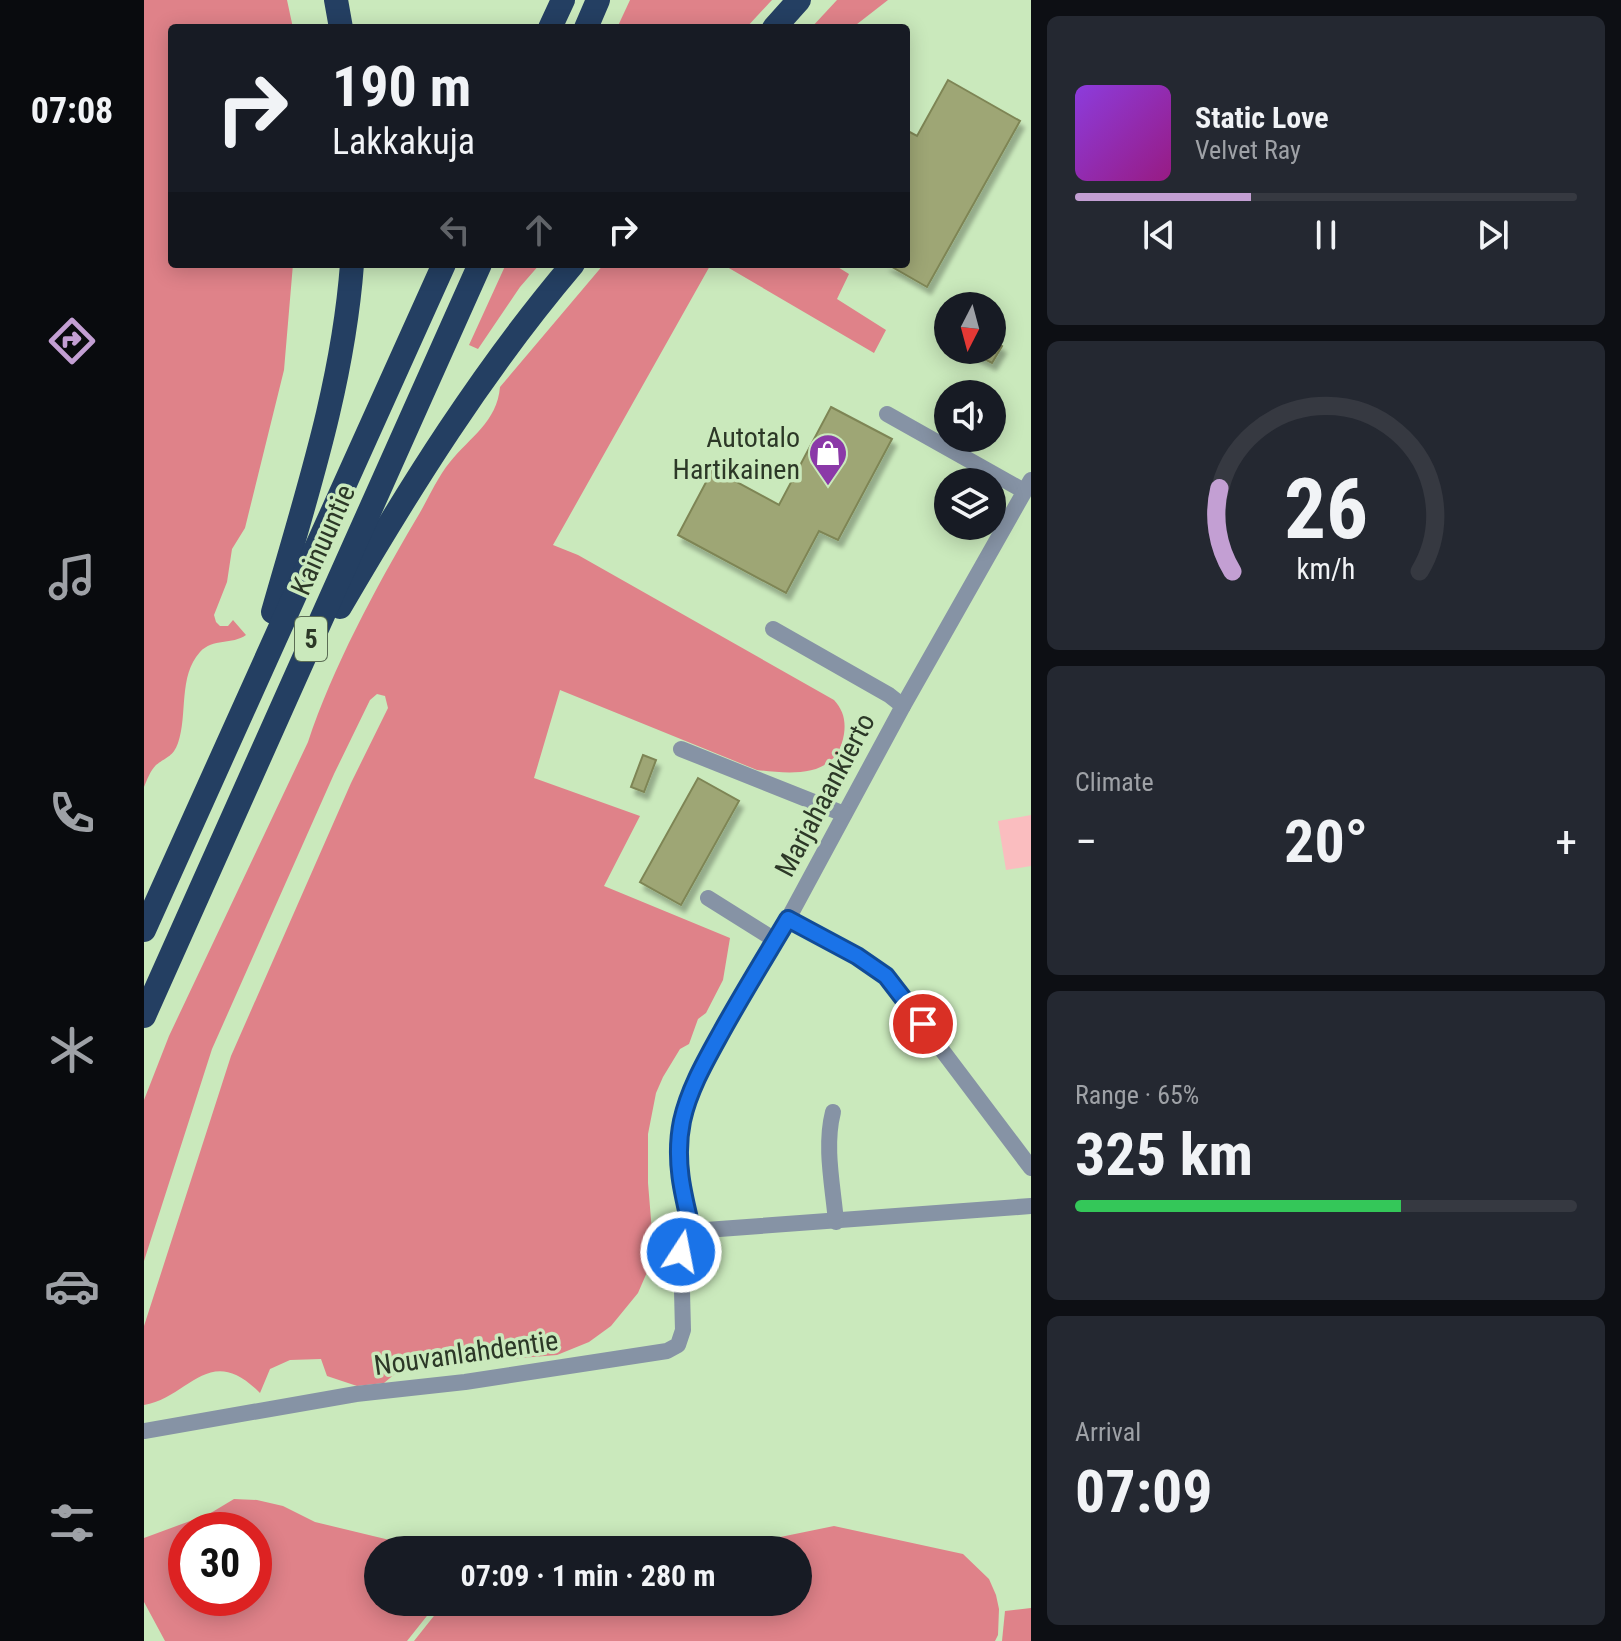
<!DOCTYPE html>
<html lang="en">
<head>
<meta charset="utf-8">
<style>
	:root { --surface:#171b24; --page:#242831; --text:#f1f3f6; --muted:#9ea1a6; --line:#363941; --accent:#c39fd3 }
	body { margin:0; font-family:"Roboto Condensed",sans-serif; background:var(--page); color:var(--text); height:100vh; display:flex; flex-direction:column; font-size:30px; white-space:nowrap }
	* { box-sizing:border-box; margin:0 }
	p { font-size:26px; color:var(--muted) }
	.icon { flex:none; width:44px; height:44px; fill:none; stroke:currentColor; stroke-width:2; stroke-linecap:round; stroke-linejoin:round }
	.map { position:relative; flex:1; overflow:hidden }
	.drawer { display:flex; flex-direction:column; gap:16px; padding:16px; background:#0d0f14; width:590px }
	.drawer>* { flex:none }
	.banner { position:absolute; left:24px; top:24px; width:742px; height:244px; border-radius:8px; box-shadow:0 4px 20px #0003; background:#171b24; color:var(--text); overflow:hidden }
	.needle { width:52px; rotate:186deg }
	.tools { position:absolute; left:790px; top:292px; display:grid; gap:16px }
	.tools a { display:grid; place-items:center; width:72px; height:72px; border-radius:50%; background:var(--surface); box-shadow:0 4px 20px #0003; font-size:40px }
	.speed { position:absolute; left:24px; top:1512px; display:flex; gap:16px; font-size:40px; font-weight:700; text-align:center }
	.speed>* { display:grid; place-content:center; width:104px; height:104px; border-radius:50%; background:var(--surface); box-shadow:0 4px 20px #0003; line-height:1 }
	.speed .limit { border:12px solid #d22; background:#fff; color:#111 }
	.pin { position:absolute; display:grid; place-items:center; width:68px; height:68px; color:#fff; margin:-34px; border:4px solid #fff; border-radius:50%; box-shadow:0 2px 8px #0007 }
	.me { position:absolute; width:88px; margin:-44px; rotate:11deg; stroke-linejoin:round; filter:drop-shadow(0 0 6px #0008) }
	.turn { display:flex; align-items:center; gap:28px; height:168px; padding:0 32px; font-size:36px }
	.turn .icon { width:104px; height:104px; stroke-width:2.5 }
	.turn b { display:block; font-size:56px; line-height:68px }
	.lanes { display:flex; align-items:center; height:76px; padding:0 32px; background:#0003; justify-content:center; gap:40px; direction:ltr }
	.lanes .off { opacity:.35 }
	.big { font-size:60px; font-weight:700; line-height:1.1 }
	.drawer .widget { flex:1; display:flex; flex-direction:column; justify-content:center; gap:12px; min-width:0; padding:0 28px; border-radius:12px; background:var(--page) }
	.drawer .dial { align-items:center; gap:0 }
	.dial svg { height:208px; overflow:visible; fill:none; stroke:var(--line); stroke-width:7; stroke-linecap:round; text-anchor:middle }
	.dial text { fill:var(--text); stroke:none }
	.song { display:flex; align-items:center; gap:24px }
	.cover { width:96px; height:96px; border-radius:12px; background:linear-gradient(135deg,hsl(270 70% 55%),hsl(310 70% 35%)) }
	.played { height:8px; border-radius:4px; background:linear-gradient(90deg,var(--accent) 35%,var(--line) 35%) }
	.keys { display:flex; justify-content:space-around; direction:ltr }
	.heat { display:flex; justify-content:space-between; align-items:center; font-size:44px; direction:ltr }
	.charge { height:12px; border-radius:6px; background:linear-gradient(90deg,#34c759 65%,var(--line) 0) }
	.trip { position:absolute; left:220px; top:1536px; width:448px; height:80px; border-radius:40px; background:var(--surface); box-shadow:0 4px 20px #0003; font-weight:700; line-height:80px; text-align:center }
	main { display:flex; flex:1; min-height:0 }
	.menu { display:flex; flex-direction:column; width:144px; justify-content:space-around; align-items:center; background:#090b0e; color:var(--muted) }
	.menu .icon { width:56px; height:56px }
	.menu .current { color:var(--accent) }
	.menu b { font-size:36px; color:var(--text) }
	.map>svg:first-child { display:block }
	.green { fill:#fabdbf }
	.forest { fill:#df8289; fill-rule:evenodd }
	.building { fill:#9ea674; stroke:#7e8555; stroke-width:2; filter:url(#shadow) }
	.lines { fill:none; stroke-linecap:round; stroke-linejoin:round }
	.minor { stroke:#8693a5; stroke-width:16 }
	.highway { stroke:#243f62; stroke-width:24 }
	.route-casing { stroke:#114b97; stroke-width:20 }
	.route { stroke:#1a73e8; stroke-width:14 }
	.labels { text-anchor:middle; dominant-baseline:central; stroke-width:7; stroke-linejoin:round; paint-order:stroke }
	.shield { fill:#cae9bc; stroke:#5b6d54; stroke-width:2 }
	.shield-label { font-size:26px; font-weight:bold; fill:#2c3827 }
	.poi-label { font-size:28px; fill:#2c3827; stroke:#cae9bc; text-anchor:end }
	.street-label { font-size:28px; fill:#2c3827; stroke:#cae9bc }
</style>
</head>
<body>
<main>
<nav class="menu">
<b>07:08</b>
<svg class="icon current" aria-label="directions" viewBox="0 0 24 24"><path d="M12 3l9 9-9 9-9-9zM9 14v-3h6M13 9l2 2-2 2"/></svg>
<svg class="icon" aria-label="music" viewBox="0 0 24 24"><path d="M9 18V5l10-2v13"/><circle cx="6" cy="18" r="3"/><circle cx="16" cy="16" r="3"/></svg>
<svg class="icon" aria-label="phone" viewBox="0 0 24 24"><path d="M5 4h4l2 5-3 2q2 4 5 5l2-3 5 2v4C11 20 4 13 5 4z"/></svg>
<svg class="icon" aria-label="climate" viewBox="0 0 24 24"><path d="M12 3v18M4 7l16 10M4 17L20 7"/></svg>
<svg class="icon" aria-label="car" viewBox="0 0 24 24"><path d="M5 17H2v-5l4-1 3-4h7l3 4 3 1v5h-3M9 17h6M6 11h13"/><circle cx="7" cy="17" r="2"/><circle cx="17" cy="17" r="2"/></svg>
<svg class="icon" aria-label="filters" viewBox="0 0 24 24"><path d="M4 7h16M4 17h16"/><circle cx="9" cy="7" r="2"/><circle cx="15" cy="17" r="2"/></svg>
</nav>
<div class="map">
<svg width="887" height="1641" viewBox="0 0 887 1641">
	<defs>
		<filter id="shadow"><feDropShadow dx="4" dy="7" stdDeviation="2" flood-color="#0004"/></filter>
	</defs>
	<rect width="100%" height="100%" fill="#cae9bc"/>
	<path class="green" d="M887,815v51l-25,4 -8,-49z"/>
	<g class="forest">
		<path d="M0,0h143l6,28h-121v236h121l-9,106 -39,158 -13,21 -5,33 -13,33 2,7 4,4h8l5,-6 13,15c-14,10 -33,3 -46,17 -22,24 -12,63 -22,91 -5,14 -12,14 -22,22 -6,6 -9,15 -12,22z"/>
		<path d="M486,0h142l-26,28h-129z"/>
		<path d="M693,0h51l-36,28h-41z"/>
		<path d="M362,264h34l-20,23 -42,62 -9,-4z"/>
		<path d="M460,264h107l-158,281 25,10 256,145c9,10 12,20 10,34 -7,45 -53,40 -87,36l-197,-80 -26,88 106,38 -36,70 126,52 -7,42 -17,33 -8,6 -9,25 -9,5 -17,28 -7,16 -8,41v49l6,73 -16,37 -27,33 -22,16 -32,13 -126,10 -35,8 -12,10 -27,3 -30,-10 -6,-17 -31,1 -20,9 -10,24c-51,-52 -70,4 -116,12v-79l87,-270 120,-273 37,-75 -3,-12 -8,-2 -7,6 -36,74 -122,275 -68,212v-161l25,-64 139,-294c24,-73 68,-155 107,-221 12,-19 21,-42 35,-59 20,-25 47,-40 50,-75z"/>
		<path d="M578,264h111l16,10 -12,25 49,31 -12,23z"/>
		<path d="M90,1499l23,1 26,6 32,16 116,28h-53v52h60l-31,39h-242l-21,-39v-64l65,-24zM110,1530v68h-68v-68z"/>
		<path d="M690,1526l129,28 26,25 7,16 3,14 -1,26 -3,6h-581l31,-39h353v-52h-81z"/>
		<path d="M887,1608v33h-29l3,-30z"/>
	</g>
	<g class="building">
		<path d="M804,80l72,41 -93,166 -40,-23h19v-134l11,6z"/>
		<path d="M848,340l10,6 -10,17 -25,-13h25z"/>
		<path d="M687,407l61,32 -54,101 -19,-9 -33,62 -108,-58 35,-66 66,36z"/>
		<path d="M499,755l13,5 -12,32 -13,-5z"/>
		<path d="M554,778l41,23 -58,104 -41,-23z"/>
	</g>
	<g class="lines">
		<g class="minor">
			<path d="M743,414l137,77"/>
			<path d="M887,480l-128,226 -115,213 -82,140c-33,69 -31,99 -14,172l339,-25"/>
			<path d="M629,629l116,66 14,11"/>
			<path d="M537,749l163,65"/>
			<path d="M564,898l67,42"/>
			<path d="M644,919l69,37 29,20 145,192"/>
			<path d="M689,1112c-9,35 0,74 3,110"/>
			<path d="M0,1431l212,-37 109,-12 202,-31 11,-6 5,-15 -2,-78 2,-9 9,-12"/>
		</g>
		<g class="highway">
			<path d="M192,0l5,28"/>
			<path d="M406,28l13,-28"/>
			<path d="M442,28l12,-28"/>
			<path d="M630,28l25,-28"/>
			<path d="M196,607c70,-120 143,-237 233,-343"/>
			<path d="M129,612c33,-116 70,-227 79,-348"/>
			<path d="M0,930l300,-666"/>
			<path d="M0,1016l336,-752"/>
		</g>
	</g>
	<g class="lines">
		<g class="route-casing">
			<path id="route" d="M537,1252l2,-9 9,-12c-9,-36 -18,-71 -10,-110 7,-32 24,-61 40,-90 21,-38 44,-75 66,-112l69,37 29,20 37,48"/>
		</g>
		<use href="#route" class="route"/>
	</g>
	<defs>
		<g id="shop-pin" transform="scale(2)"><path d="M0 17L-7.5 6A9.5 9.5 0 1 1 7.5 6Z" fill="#8b39a8" stroke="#cae9bc"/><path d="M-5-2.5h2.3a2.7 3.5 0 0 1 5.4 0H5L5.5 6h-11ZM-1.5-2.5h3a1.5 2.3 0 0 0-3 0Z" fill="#fff"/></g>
	</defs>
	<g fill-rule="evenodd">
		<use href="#shop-pin" x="684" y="453"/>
	</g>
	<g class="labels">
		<rect class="shield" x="151" y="617" width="32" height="44" rx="6"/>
		<g class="shield-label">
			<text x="167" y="639">5</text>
		</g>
		<g class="poi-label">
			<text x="656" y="437">Autotalo<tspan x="656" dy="32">Hartikainen</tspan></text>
		</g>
		<g class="street-label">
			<text transform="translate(179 540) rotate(-66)">Kainuuntie</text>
			<text transform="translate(681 795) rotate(-62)">Marjahaankierto</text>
			<text transform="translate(322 1353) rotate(-8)">Nouvanlahdentie</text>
		</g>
	</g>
</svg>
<div class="tools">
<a><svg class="needle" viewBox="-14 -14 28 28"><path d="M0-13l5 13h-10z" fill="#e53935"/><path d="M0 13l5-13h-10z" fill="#9ea1a6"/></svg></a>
<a><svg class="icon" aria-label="sound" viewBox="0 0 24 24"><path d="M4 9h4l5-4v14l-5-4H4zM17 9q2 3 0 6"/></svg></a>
<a><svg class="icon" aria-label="layers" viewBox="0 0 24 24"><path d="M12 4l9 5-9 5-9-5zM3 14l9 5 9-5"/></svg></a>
</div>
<div class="speed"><div class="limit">30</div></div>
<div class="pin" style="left:779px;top:1024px;background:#d93025"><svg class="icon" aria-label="arrive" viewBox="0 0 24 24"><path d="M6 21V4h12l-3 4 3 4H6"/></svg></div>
<svg class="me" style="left:537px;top:1252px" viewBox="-20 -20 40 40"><circle r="17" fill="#1a73e8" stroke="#fff" stroke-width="3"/><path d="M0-11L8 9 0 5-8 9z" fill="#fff"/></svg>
<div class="trip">07:09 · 1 min · 280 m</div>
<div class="banner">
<div class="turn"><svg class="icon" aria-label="right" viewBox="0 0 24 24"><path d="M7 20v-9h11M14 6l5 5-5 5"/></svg><div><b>190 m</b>Lakkakuja</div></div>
<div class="lanes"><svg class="icon off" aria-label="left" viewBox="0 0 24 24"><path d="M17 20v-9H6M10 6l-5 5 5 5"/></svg><svg class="icon off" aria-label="ahead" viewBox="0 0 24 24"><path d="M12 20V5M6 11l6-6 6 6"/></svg><svg class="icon" aria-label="right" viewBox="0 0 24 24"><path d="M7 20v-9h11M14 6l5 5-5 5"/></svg></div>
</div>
</div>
<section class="drawer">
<div class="widget">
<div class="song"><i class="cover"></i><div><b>Static Love</b><p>Velvet Ray</p></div></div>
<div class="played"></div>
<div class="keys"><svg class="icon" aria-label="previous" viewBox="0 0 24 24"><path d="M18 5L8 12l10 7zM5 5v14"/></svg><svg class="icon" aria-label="pause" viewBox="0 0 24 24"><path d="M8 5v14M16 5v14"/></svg><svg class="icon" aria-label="next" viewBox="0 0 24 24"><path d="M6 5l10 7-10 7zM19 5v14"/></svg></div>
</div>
<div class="widget dial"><svg viewBox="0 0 100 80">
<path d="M14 69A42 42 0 1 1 86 69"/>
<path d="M14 69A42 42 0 0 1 9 37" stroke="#c39fd3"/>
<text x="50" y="56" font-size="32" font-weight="700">26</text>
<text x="50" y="72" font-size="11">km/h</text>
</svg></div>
<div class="widget"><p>Climate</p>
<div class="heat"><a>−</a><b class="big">20°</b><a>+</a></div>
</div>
<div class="widget"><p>Range · 65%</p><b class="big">325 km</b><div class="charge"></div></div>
<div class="widget"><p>Arrival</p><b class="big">07:09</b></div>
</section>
</main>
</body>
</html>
